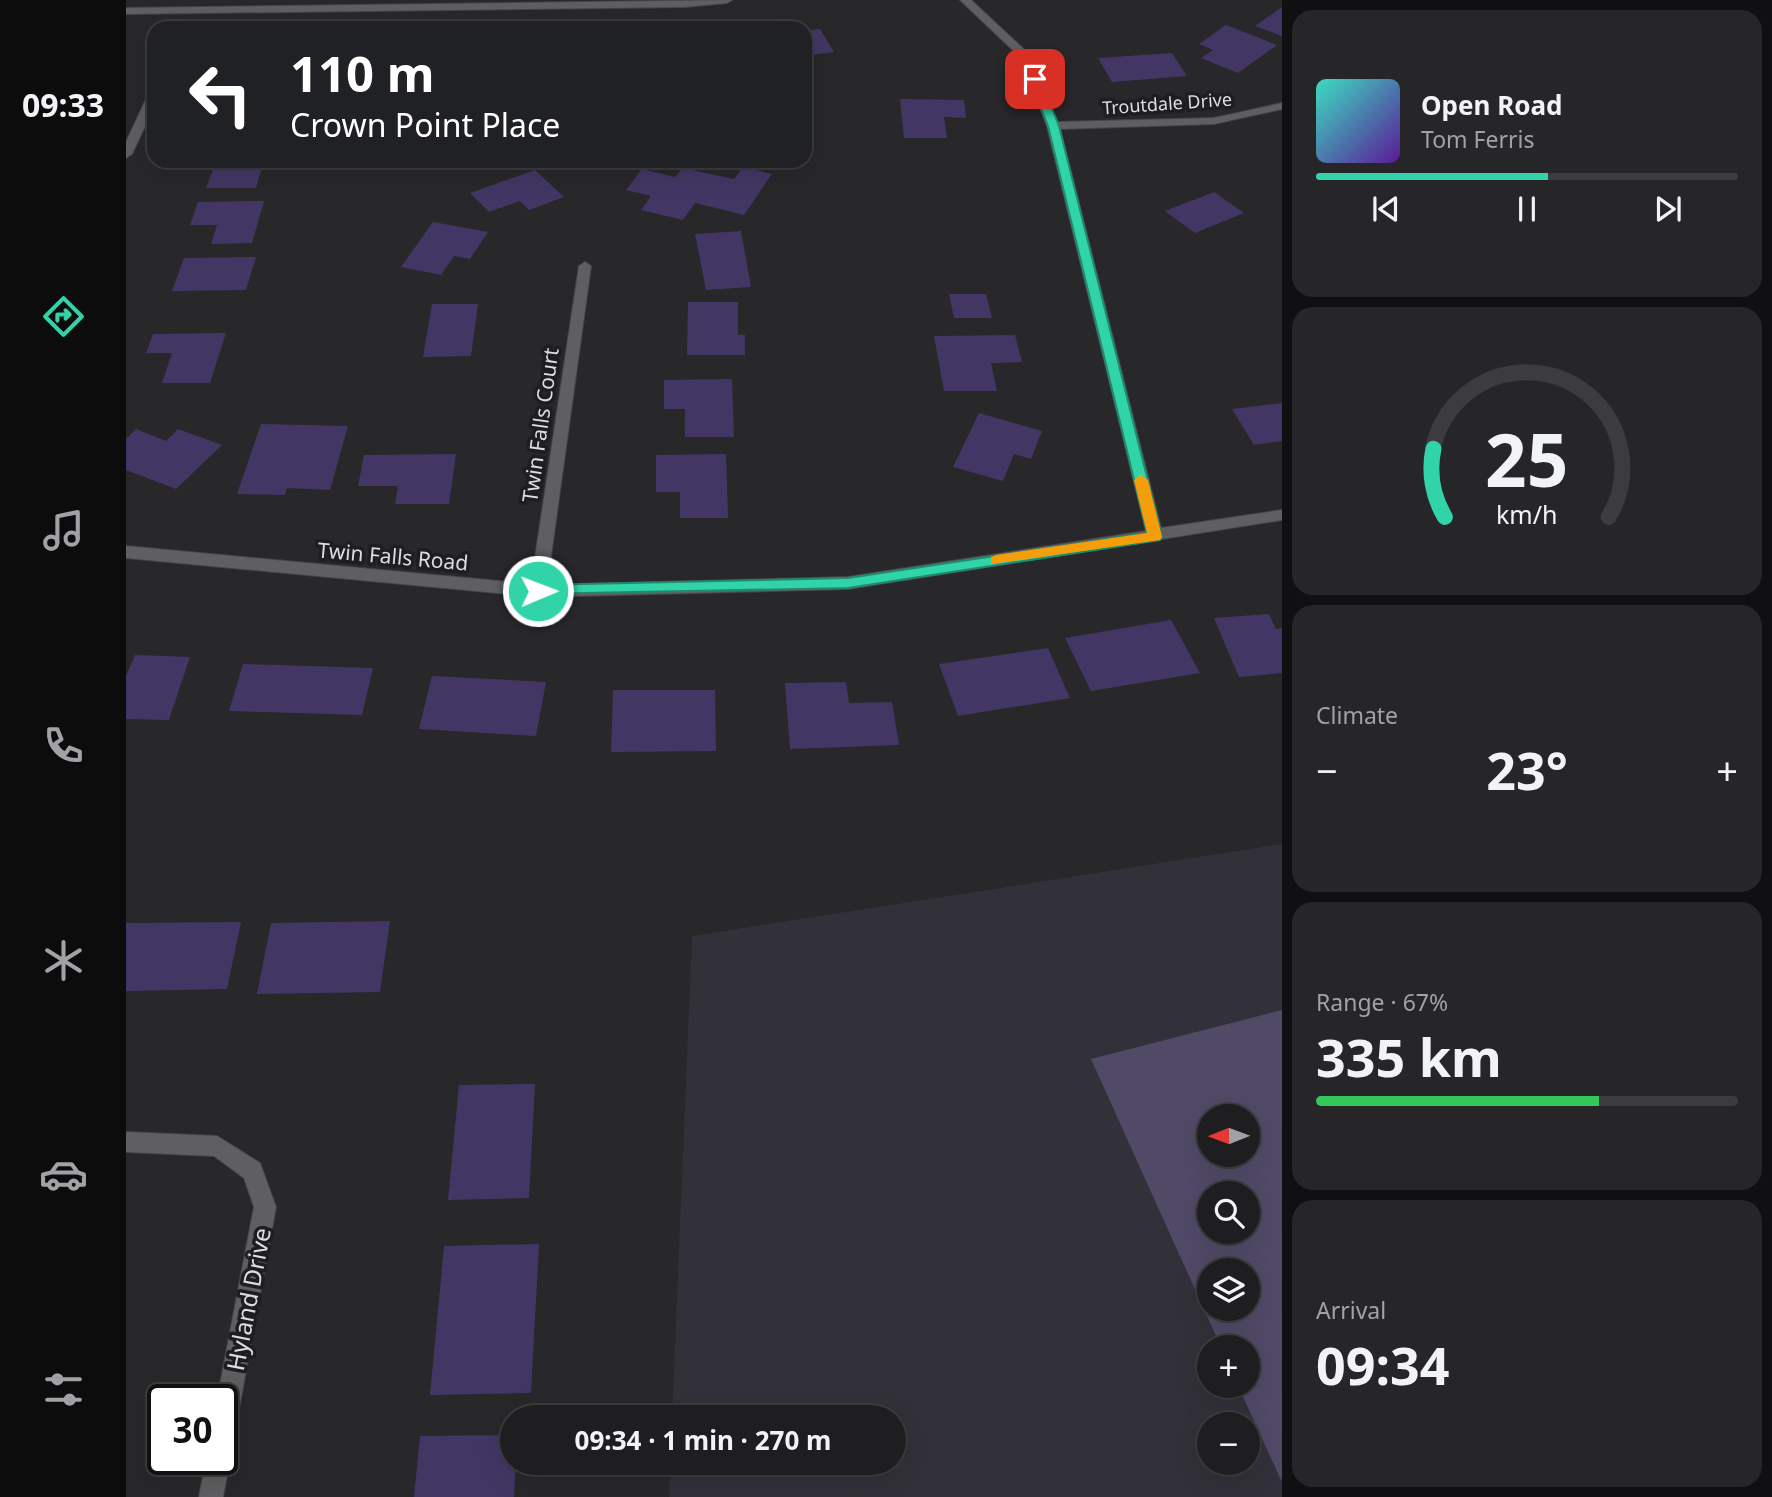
<!DOCTYPE html>
<html lang="en">
<head>
<meta charset="utf-8">
<style>
	:root { --surface:#1e1d20; --page:#262629; --text:#f1f3f6; --muted:#a1a2a5; --line:#3c3b3e; --accent:#31d4a9 }
	body { margin:0; font-family:"Noto Sans",sans-serif; background:var(--page); color:var(--text); height:100vh; display:flex; flex-direction:column; font-size:26px; white-space:nowrap }
	* { box-sizing:border-box; margin:0 }
	p { font-size:23px; color:var(--muted) }
	.icon { flex:none; width:38px; height:38px; fill:none; stroke:currentColor; stroke-width:2; stroke-linecap:round; stroke-linejoin:round }
	.map { position:relative; flex:1; overflow:hidden }
	.drawer { display:flex; flex-direction:column; gap:10px; padding:10px; background:#101012; width:490px }
	.drawer>* { flex:none }
	.top-card { position:absolute; left:21px; top:21px; width:665px; height:147px; border-radius:21px; box-shadow:0 7px 28px #0002,0 0 0 2px var(--line); background:#202124; color:#fff; overflow:hidden }
	.needle { width:46px; rotate:269deg }
	.buttons { position:absolute; left:1071px; top:1104px; display:grid; gap:14px }
	.buttons a { display:grid; place-items:center; width:63px; height:63px; border-radius:50%; background:var(--surface); box-shadow:0 7px 28px #0002,0 0 0 2px var(--line); font-size:35px }
	.speed { position:absolute; left:21px; top:1384px; display:flex; gap:14px; font-size:35px; font-weight:700; text-align:center }
	.speed>* { display:grid; place-content:center; width:91px; height:91px; border-radius:50%; background:var(--surface); box-shadow:0 7px 28px #0002,0 0 0 2px var(--line); line-height:1 }
	.speed .limit { border:4px solid #111; border-radius:10px; background:#fff; color:#111 }
	.pin { position:absolute; display:grid; place-items:center; width:60px; height:60px; color:#fff; margin:-30px; border-radius:14px; box-shadow:0 4px 10px #0006 }
	.me { position:absolute; width:77px; margin:-38px; rotate:89deg; stroke-linejoin:round; filter:drop-shadow(0 0 5px #0008) }
	.turn { display:flex; align-items:center; gap:24px; height:147px; padding:0 28px; font-size:32px }
	.turn .icon { width:91px; height:91px; stroke-width:2.5 }
	.turn b { display:block; font-size:49px; line-height:60px }
	.big { font-size:52px; font-weight:700; line-height:1.1 }
	.drawer .widget { flex:1; display:flex; flex-direction:column; justify-content:center; gap:10px; min-width:0; padding:0 24px; border-radius:21px; background:var(--page) }
	.drawer .dial { align-items:center; gap:0 }
	.dial svg { height:182px; overflow:visible; fill:none; stroke:var(--line); stroke-width:7; stroke-linecap:round; text-anchor:middle }
	.dial text { fill:var(--text); stroke:none }
	.song { display:flex; align-items:center; gap:21px }
	.cover { width:84px; height:84px; border-radius:10px; background:linear-gradient(135deg,hsl(170 70% 55%),hsl(270 70% 35%)) }
	.played { height:7px; border-radius:4px; background:linear-gradient(90deg,var(--accent) 55%,var(--line) 55%) }
	.keys { display:flex; justify-content:space-around; direction:ltr }
	.heat { display:flex; justify-content:space-between; align-items:center; font-size:38px; direction:ltr }
	.charge { height:10px; border-radius:5px; background:linear-gradient(90deg,#34c759 67%,var(--line) 0) }
	.trip { position:absolute; left:374px; top:1405px; width:406px; height:70px; border-radius:35px; background:var(--surface); box-shadow:0 7px 28px #0002,0 0 0 2px var(--line); font-weight:700; line-height:70px; text-align:center }
	main { display:flex; flex:1; min-height:0 }
	.tab-bar { display:flex; flex-direction:column; width:126px; justify-content:space-around; align-items:center; background:#0c0c0d; color:var(--muted) }
	.tab-bar .icon { width:49px; height:49px }
	.tab-bar .on { color:var(--accent) }
	.tab-bar b { font-size:32px; color:var(--text) }
	.map>svg:first-child { display:block }
	.built { fill:#323139; fill-rule:evenodd }
	.green { fill:#504a67; fill-rule:evenodd }
	.building { fill:#423764 }
	.lines { fill:none; stroke-linecap:round; stroke-linejoin:round }
	.street-casing { stroke:#454547; stroke-width:2 }
	.street { fill:#5f5f61; fill-rule:evenodd }
	.route { fill:#31d4a9; stroke:#208a6e; stroke-width:2 }
	.slow { fill:#f59e0b }
	.labels { text-anchor:middle; dominant-baseline:central; stroke-width:7; stroke-linejoin:round; paint-order:stroke }
	.far-street-label { font-size:18px; fill:#dddcde; stroke:#1e1e20 }
	.street-label { font-size:21px; fill:#dddcde; stroke:#1e1e20 }
	.near-street-label { font-size:24px; fill:#dddcde; stroke:#1e1e20 }
</style>
</head>
<body>
<main>
<nav class="tab-bar">
<b>09:33</b>
<svg class="icon on" aria-label="directions" viewBox="0 0 24 24"><path d="M12 3l9 9-9 9-9-9zM9 14v-3h6M13 9l2 2-2 2"/></svg>
<svg class="icon" aria-label="music" viewBox="0 0 24 24"><path d="M9 18V5l10-2v13"/><circle cx="6" cy="18" r="3"/><circle cx="16" cy="16" r="3"/></svg>
<svg class="icon" aria-label="phone" viewBox="0 0 24 24"><path d="M5 4h4l2 5-3 2q2 4 5 5l2-3 5 2v4C11 20 4 13 5 4z"/></svg>
<svg class="icon" aria-label="climate" viewBox="0 0 24 24"><path d="M12 3v18M4 7l16 10M4 17L20 7"/></svg>
<svg class="icon" aria-label="car" viewBox="0 0 24 24"><path d="M5 17H2v-5l4-1 3-4h7l3 4 3 1v5h-3M9 17h6M6 11h13"/><circle cx="7" cy="17" r="2"/><circle cx="17" cy="17" r="2"/></svg>
<svg class="icon" aria-label="filters" viewBox="0 0 24 24"><path d="M4 7h16M4 17h16"/><circle cx="9" cy="7" r="2"/><circle cx="15" cy="17" r="2"/></svg>
</nav>
<div class="map">
<svg width="1156" height="1497" viewBox="0 0 1156 1497">
	<rect width="100%" height="100%" fill="#28272a"/>
	<path class="built" d="M1156,844v653h-613l1,-34h224v-45l-222,-1 20,-481zM1083,1116h39v39h-39zM1083,1194h39v38h-39zM1083,1270h39v39h-39zM1083,1348h39v38h-39zM1083,1424h39v39h-39z"/>
	<path class="green" d="M1156,1010v470h-1l-43,-94h10v-38l-27,-1 -130,-288zM1083,1116h39v39h-39zM1083,1194h39v38h-39zM1083,1270h39v39h-39z"/>
	<g class="building">
		<path d="M1156,7v29l-27,-10z"/>
		<path d="M1100,25l51,20 -39,28 -37,-15 12,-8 -14,-6z"/>
		<path d="M694,29l14,23 -29,4v-25z"/>
		<path d="M1046,53l15,23 -75,6 -14,-24z"/>
		<path d="M774,99l64,1 2,18 -22,-1 3,21h-43z"/>
		<path d="M90,161h48l-8,27h-50z"/>
		<path d="M617,167l29,7 -28,41 -49,-12 -12,17 -42,-10 10,-14 -25,-6 16,-21 33,8 8,-9 51,11z"/>
		<path d="M409,170l29,27 -35,13 -9,-9 -31,11 -19,-19z"/>
		<path d="M1088,192l30,21 -49,20 -30,-22z"/>
		<path d="M138,201l-12,42 -41,1 6,-19h-27l8,-23z"/>
		<path d="M307,222l55,10 -18,27 -16,-3 -13,19 -40,-8z"/>
		<path d="M615,231l10,56 -45,3 -11,-56z"/>
		<path d="M130,257l-10,33 -74,1 12,-33z"/>
		<path d="M823,294h37l6,24h-38z"/>
		<path d="M562,302h50v33h7v20h-58z"/>
		<path d="M306,304h46l-7,52 -48,1z"/>
		<path d="M100,333l-16,50h-48l10,-30h-26l7,-19z"/>
		<path d="M889,335l7,27 -31,1 6,28h-53l-10,-55z"/>
		<path d="M606,379l2,58h-49v-28h-21v-29z"/>
		<path d="M1156,403v38l-28,4 -22,-36z"/>
		<path d="M853,413l63,18 -11,28 -17,-5 -11,27 -50,-14z"/>
		<path d="M135,424l87,2 -18,64 -43,-2 -2,7 -48,-1z"/>
		<path d="M10,429l30,12 12,-12 44,16 -46,44 -50,-19v-31z"/>
		<path d="M330,454l-7,50h-54l3,-18h-40l6,-31z"/>
		<path d="M600,454l2,64h-48v-26h-24v-37z"/>
		<path d="M1143,614l7,15 6,-1v45l-43,4 -25,-59z"/>
		<path d="M1045,620l29,53 -109,18 -26,-53z"/>
		<path d="M922,648l22,50 -112,18 -19,-52z"/>
		<path d="M9,655l55,2 -21,63 -43,-1v-43z"/>
		<path d="M117,664l130,4 -11,47 -133,-4z"/>
		<path d="M306,676l114,6 -10,54 -117,-7z"/>
		<path d="M720,682l3,21 43,-1 7,43 -109,4 -5,-66z"/>
		<path d="M487,690h102l1,61 -105,1z"/>
		<path d="M264,921l-10,71 -123,2 14,-71z"/>
		<path d="M115,922l-14,67 -101,2v-68z"/>
		<path d="M409,1084l-6,114 -81,2 11,-115z"/>
		<path d="M413,1244l-8,149 -101,2 14,-149z"/>
		<path d="M387,1435v28h3l-2,34h-100l6,-61z"/>
	</g>
	<g class="lines">
		<g class="street-casing">
			<g id="street">
				<path d="M606,0l-5,3 -42,4 -559,7v-6z"/>
				<path d="M834,0h11l58,54 28,68 157,-4 68,-15v6l-68,15 -154,5 101,399 121,-18v10l-434,69 -310,8 -412,-39v-12l405,38 48,-318 6,-4 6,4 -44,319 301,-8 298,-46 -99,-405 -27,-69z"/>
				<path d="M28,92v15l-22,47 -6,4v-16l22,-47z"/>
				<path d="M0,1132l91,4 43,27 16,44 -42,229 -4,8 -8,4v-48h-5l37,-193 -10,-29 -30,-22 -88,-4z"/>
				<path d="M96,1450l5,1 3,9 -7,37h-24l7,-37h16z"/>
			</g>
		</g>
		<use href="#street" class="street"/>
	</g>
	<path class="route" d="M909,76l5,3 19,47 103,411 -2,3 -312,48 -316,6 -2,-3 8,-6 310,-7 299,-45 -99,-407 -19,-47z"/>
	<path class="slow" d="M1015,475l7,5 14,57 -2,3 -169,24v-7l5,-2 151,-22 -13,-53z"/>
	<g class="labels">
		<g class="far-street-label">
			<text transform="translate(1041 103) rotate(-4)">Troutdale Drive</text>
		</g>
		<g class="street-label">
			<text transform="translate(414 425) rotate(-82)">Twin Falls Court</text>
			<text transform="translate(267 556) rotate(5)">Twin Falls Road</text>
		</g>
		<g class="near-street-label">
			<text transform="translate(122 1299) rotate(-79)">Hyland Drive</text>
		</g>
	</g>
</svg>
<div class="buttons">
<a><svg class="needle" viewBox="-14 -14 28 28"><path d="M0-13l5 13h-10z" fill="#e53935"/><path d="M0 13l5-13h-10z" fill="#a1a2a5"/></svg></a>
<a><svg class="icon" aria-label="search" viewBox="0 0 24 24"><circle cx="10" cy="10" r="6"/><path d="M15 15l6 6"/></svg></a>
<a><svg class="icon" aria-label="layers" viewBox="0 0 24 24"><path d="M12 4l9 5-9 5-9-5zM3 14l9 5 9-5"/></svg></a>
<a>+</a>
<a>−</a>
</div>
<div class="speed"><div class="limit">30</div></div>
<div class="pin" style="left:909px;top:79px;background:#d93025"><svg class="icon" aria-label="arrive" viewBox="0 0 24 24"><path d="M6 21V4h12l-3 4 3 4H6"/></svg></div>
<svg class="me" style="left:412px;top:591px" viewBox="-20 -20 40 40"><circle r="17" fill="#31d4a9" stroke="#fff" stroke-width="3"/><path d="M0-11L8 9 0 5-8 9z" fill="#fff"/></svg>
<div class="trip">09:34 · 1 min · 270 m</div>
<div class="top-card">
<div class="turn"><svg class="icon" aria-label="left" viewBox="0 0 24 24"><path d="M17 20v-9H6M10 6l-5 5 5 5"/></svg><div><b>110 m</b>Crown Point Place</div></div>
</div>
</div>
<section class="drawer">
<div class="widget">
<div class="song"><i class="cover"></i><div><b>Open Road</b><p>Tom Ferris</p></div></div>
<div class="played"></div>
<div class="keys"><svg class="icon" aria-label="previous" viewBox="0 0 24 24"><path d="M18 5L8 12l10 7zM5 5v14"/></svg><svg class="icon" aria-label="pause" viewBox="0 0 24 24"><path d="M8 5v14M16 5v14"/></svg><svg class="icon" aria-label="next" viewBox="0 0 24 24"><path d="M6 5l10 7-10 7zM19 5v14"/></svg></div>
</div>
<div class="widget dial"><svg viewBox="0 0 100 80">
<path d="M14 69A42 42 0 1 1 86 69"/>
<path d="M14 69A42 42 0 0 1 9 39" stroke="#31d4a9"/>
<text x="50" y="56" font-size="32" font-weight="700">25</text>
<text x="50" y="72" font-size="11">km/h</text>
</svg></div>
<div class="widget"><p>Climate</p>
<div class="heat"><a>−</a><b class="big">23°</b><a>+</a></div>
</div>
<div class="widget"><p>Range · 67%</p><b class="big">335 km</b><div class="charge"></div></div>
<div class="widget"><p>Arrival</p><b class="big">09:34</b></div>
</section>
</main>
</body>
</html>
